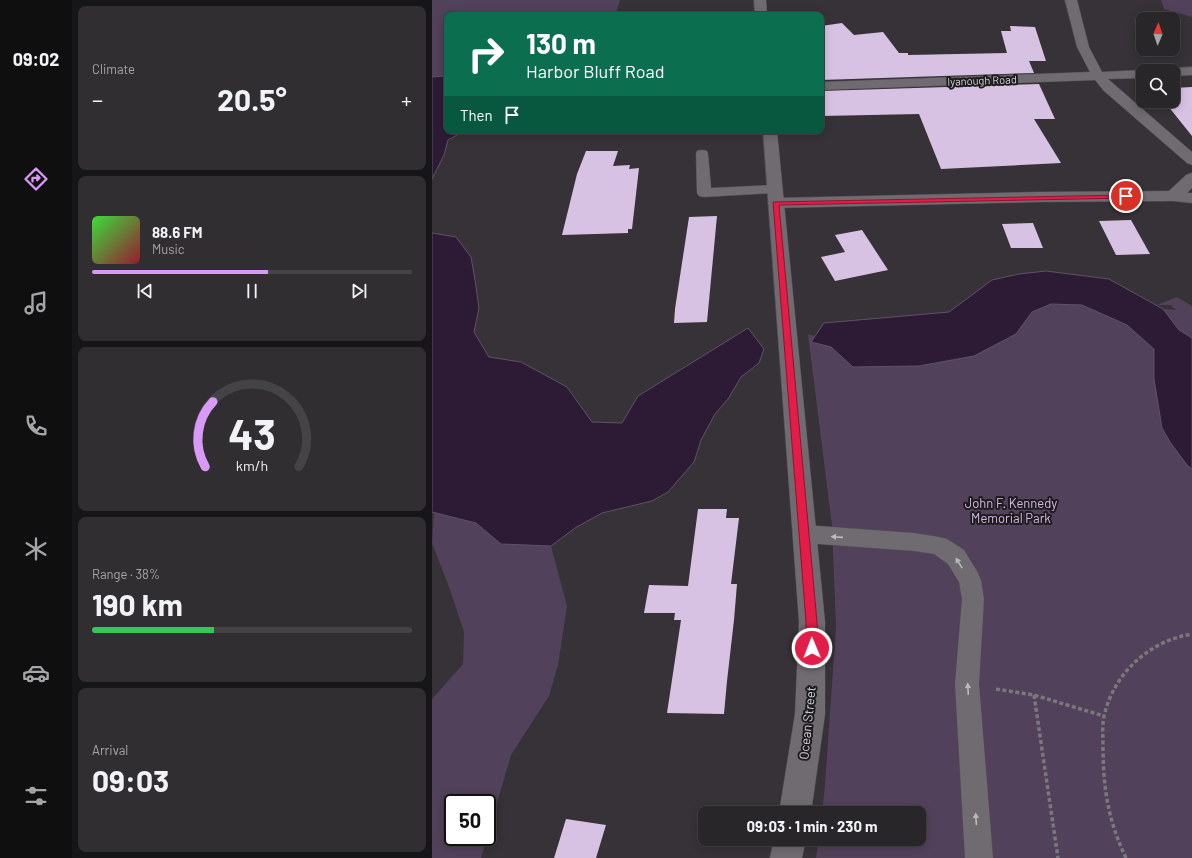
<!DOCTYPE html>
<html lang="en">
<head>
<meta charset="utf-8">
<style>
	:root { --surface:#282629; --page:#302e31; --text:#f1f3f6; --muted:#a5a5a8; --line:#444346; --accent:#d99af7 }
	body { margin:0; font-family:Barlow,sans-serif; background:var(--page); color:var(--text); height:100vh; display:flex; flex-direction:column; font-size:15px; white-space:nowrap }
	* { box-sizing:border-box; margin:0 }
	p { font-size:13px; color:var(--muted) }
	.icon { flex:none; width:22px; height:22px; fill:none; stroke:currentColor; stroke-width:2; stroke-linecap:round; stroke-linejoin:round }
	.map { position:relative; flex:1; overflow:hidden }
	.panel { display:flex; flex-direction:column; gap:6px; padding:6px; background:#161517; width:360px }
	.panel>* { flex:none }
	.top-card { position:absolute; left:12px; top:12px; width:380px; height:122px; border-radius:8px; box-shadow:0 2px 10px #0003,0 0 0 1px var(--line); background:#0b6e4f; color:#fff; overflow:hidden }
	.needle { width:26px; rotate:2deg }
	.tools { position:absolute; left:704px; top:12px; display:grid; gap:8px }
	.tools a { display:grid; place-items:center; width:44px; height:44px; border-radius:8px; background:var(--surface); box-shadow:0 2px 10px #0003,0 0 0 1px var(--line); font-size:20px }
	.speed { position:absolute; left:12px; top:794px; display:flex; gap:8px; font-size:20px; font-weight:700; text-align:center }
	.speed>* { display:grid; place-content:center; width:52px; height:52px; border-radius:50%; background:var(--surface); box-shadow:0 2px 10px #0003,0 0 0 1px var(--line); line-height:1 }
	.speed .limit { border:2px solid #111; border-radius:6px; background:#fff; color:#111 }
	.pin { position:absolute; display:grid; place-items:center; width:34px; height:34px; color:#fff; margin:-17px; border:2px solid #fff; border-radius:50%; box-shadow:0 1px 4px #0007 }
	.me { position:absolute; width:44px; margin:-22px; rotate:359deg; stroke-linejoin:round; filter:drop-shadow(0 0 3px #0008) }
	.turn { display:flex; align-items:center; gap:14px; height:84px; padding:0 16px; font-size:18px }
	.turn .icon { width:52px; height:52px; stroke-width:2.5 }
	.turn b { display:block; font-size:28px; line-height:34px }
	.then { display:flex; align-items:center; height:38px; padding:0 16px; background:#0003; gap:8px; font-size:15px }
	.big { font-size:30px; font-weight:700; line-height:1.1 }
	.panel .widget { flex:1; display:flex; flex-direction:column; justify-content:center; gap:6px; min-width:0; padding:0 14px; border-radius:8px; background:var(--page) }
	.panel .dial { align-items:center; gap:0 }
	.dial svg { height:104px; overflow:visible; fill:none; stroke:var(--line); stroke-width:7; stroke-linecap:round; text-anchor:middle }
	.dial text { fill:var(--text); stroke:none }
	.song { display:flex; align-items:center; gap:12px }
	.cover { width:48px; height:48px; border-radius:6px; background:linear-gradient(135deg,hsl(120 70% 55%),hsl(350 70% 35%)) }
	.played { height:4px; border-radius:2px; background:linear-gradient(90deg,var(--accent) 55%,var(--line) 55%) }
	.keys { display:flex; justify-content:space-around; direction:ltr }
	.heat { display:flex; justify-content:space-between; align-items:center; font-size:22px; direction:ltr }
	.charge { height:6px; border-radius:3px; background:linear-gradient(90deg,#34c759 38%,var(--line) 0) }
	.trip { position:absolute; left:266px; top:806px; width:228px; height:40px; border-radius:8px; background:var(--surface); box-shadow:0 2px 10px #0003,0 0 0 1px var(--line); font-weight:700; line-height:40px; text-align:center }
	main { display:flex; flex:1; min-height:0 }
	.tabs { display:flex; flex-direction:column; width:72px; justify-content:space-around; align-items:center; background:#100f10; color:var(--muted) }
	.tabs .icon { width:28px; height:28px }
	.tabs .on { color:var(--accent) }
	.tabs b { font-size:18px; color:var(--text) }
	.map>svg:first-child { display:block }
	.green { fill:#52415a; fill-rule:evenodd }
	.water { fill:#2d1b36; stroke:#5f5266 }
	.building { fill:#d8c2e4 }
	.lines { fill:none; stroke-linecap:round; stroke-linejoin:round }
	.lane-casing { stroke:#514e52; stroke-width:1 }
	.street-casing { stroke:#514e52; stroke-width:1 }
	.secondary-casing { stroke:#514e52; stroke-width:1 }
	.path { stroke:#7b787c; stroke-width:3.5; stroke-dasharray:4 2.5; stroke-linecap:butt }
	.lane { fill:#6f6b71; fill-rule:evenodd }
	.street { fill:#6f6b71; fill-rule:evenodd }
	.secondary { fill:#6f6b71; fill-rule:evenodd }
	.oneway { fill:#bcb9bd }
	.route { fill:#e11d48; stroke:#92132f }
	.labels { text-anchor:middle; dominant-baseline:central; stroke-width:4; stroke-linejoin:round; paint-order:stroke }
	.far-street-label { font-size:11px; fill:#d5d3d6; stroke:#1c1b1d }
	.park-label { font-size:13px; fill:#dab7ec; stroke:#1c1b1d }
	.street-label { font-size:13px; fill:#d5d3d6; stroke:#1c1b1d }
</style>
</head>
<body>
<main>
<nav class="tabs">
<b>09:02</b>
<svg class="icon on" aria-label="directions" viewBox="0 0 24 24"><path d="M12 3l9 9-9 9-9-9zM9 14v-3h6M13 9l2 2-2 2"/></svg>
<svg class="icon" aria-label="music" viewBox="0 0 24 24"><path d="M9 18V5l10-2v13"/><circle cx="6" cy="18" r="3"/><circle cx="16" cy="16" r="3"/></svg>
<svg class="icon" aria-label="phone" viewBox="0 0 24 24"><path d="M5 4h4l2 5-3 2q2 4 5 5l2-3 5 2v4C11 20 4 13 5 4z"/></svg>
<svg class="icon" aria-label="climate" viewBox="0 0 24 24"><path d="M12 3v18M4 7l16 10M4 17L20 7"/></svg>
<svg class="icon" aria-label="car" viewBox="0 0 24 24"><path d="M5 17H2v-5l4-1 3-4h7l3 4 3 1v5h-3M9 17h6M6 11h13"/><circle cx="7" cy="17" r="2"/><circle cx="17" cy="17" r="2"/></svg>
<svg class="icon" aria-label="filters" viewBox="0 0 24 24"><path d="M4 7h16M4 17h16"/><circle cx="9" cy="7" r="2"/><circle cx="15" cy="17" r="2"/></svg>
</nav>
<section class="panel">
<div class="widget"><p>Climate</p>
<div class="heat"><a>−</a><b class="big">20.5°</b><a>+</a></div>
</div>
<div class="widget">
<div class="song"><i class="cover"></i><div><b>88.6 FM</b><p>Music</p></div></div>
<div class="played"></div>
<div class="keys"><svg class="icon" aria-label="previous" viewBox="0 0 24 24"><path d="M18 5L8 12l10 7zM5 5v14"/></svg><svg class="icon" aria-label="pause" viewBox="0 0 24 24"><path d="M8 5v14M16 5v14"/></svg><svg class="icon" aria-label="next" viewBox="0 0 24 24"><path d="M6 5l10 7-10 7zM19 5v14"/></svg></div>
</div>
<div class="widget dial"><svg viewBox="0 0 100 80">
<path d="M14 69A42 42 0 1 1 86 69"/>
<path d="M14 69A42 42 0 0 1 20 19" stroke="#d99af7"/>
<text x="50" y="56" font-size="32" font-weight="700">43</text>
<text x="50" y="72" font-size="11">km/h</text>
</svg></div>
<div class="widget"><p>Range · 38%</p><b class="big">190 km</b><div class="charge"></div></div>
<div class="widget"><p>Arrival</p><b class="big">09:03</b></div>
</section>
<div class="map">
<svg width="760" height="858" viewBox="0 0 760 858">
	<rect width="100%" height="100%" fill="#363237"/>
	<g class="green">
		<path d="M0,0h188l-4,13 1,2h-170v61l-15,1z"/>
		<path d="M729,0h31v17l-28,-8z"/>
		<path d="M621,293l90,30 49,114v421h-376l3,-19h100v-26h-97l3,-28 11,-158 -4,-101 -24,-192 20,6z"/>
		<path d="M745,297l15,9v32l-13,-8 -16,-21 13,1 -5,-5h-14z"/>
		<path d="M2,512l42,11 25,21 50,2 16,60 -9,59 -9,31 -38,59 -30,103h-49v-159l31,-35 1,-32 -15,-45 -17,-44zM21,803h34v34h-34z"/>
	</g>
	<g class="water">
		<path d="M15,76v55h55l-1,2 -19,1 -16,-1 -9,2 -9,5 -4,15 -12,24v-102z"/>
		<path d="M0,233l24,4 15,20 4,23 4,28 -5,24 15,25 32,5 46,25 25,35 30,1 16,-27 110,-68 16,21 -5,14 -18,14 -13,22 -13,15 -14,26 -7,22 -26,30 -16,9 -50,12 -27,15 -24,18 -50,-2 -25,-21 -44,-11z"/>
		<path d="M614,271l63,8 54,30 16,21 13,8v131l-5,-4 -17,-23 -8,-14 -8,-49v-30l-27,-24 -45,-20 -31,-1 -19,8 -16,22 -42,22 -55,10 -66,1 -22,-20 -20,-5 13,-19 125,-11 43,-32 27,-6z"/>
	</g>
	<g class="building">
		<path d="M410,23l12,12 29,-3 16,21h9v2l99,-2 -6,-22h10l-1,-5 25,1 11,34h-17l5,12 -213,7v-54z"/>
		<path d="M607,84l16,35h-21l27,44 -120,6 -22,-55 -98,2v-25z"/>
		<path d="M760,87v49l-28,-35h9v-13z"/>
		<path d="M154,151h32l-5,15 17,-1 -1,4 10,-1 -7,61h-4v4l-66,2 15,-61z"/>
		<path d="M285,216l-10,106 -33,1 1,-14 14,-92z"/>
		<path d="M699,220l19,34 -34,1 -17,-34z"/>
		<path d="M601,223l10,25h-32l-9,-24z"/>
		<path d="M430,230l26,40 -53,11 -14,-24 24,-5 -10,-17z"/>
		<path d="M266,509h29l-1,9h13l-8,66h6l-3,36 -7,61 -3,33 -57,-1 14,-93h-7l1,-7h-31l5,-28 39,1z"/>
		<path d="M134,819l40,6 -10,33h-42z"/>
	</g>
	<g class="lines">
		<g class="lane-casing">
			<g id="lane">
				<path d="M270,150l5,1 1,3 3,34 64,-3 5,1 2,3 -2,3 -5,1 -71,4 -5,-1 -2,-3 -1,-39 1,-3z"/>
				<path d="M373,525l109,8 25,4 8,2 17,11 14,23 3,7 3,19 -5,85 14,174h-28l-10,-174 7,-85 -3,-17 -11,-18 -14,-10 -20,-3 -109,-8 -8,-3 -3,-6 3,-6z"/>
			</g>
		</g>
		<g class="street-casing">
			<g id="street">
				<path d="M633,0h12l12,47 13,25 41,-2 4,1h-4v7l-35,1 84,73v13l-5,-2 -83,-72 -9,-11 -274,10v-8l269,-10 -13,-25z"/>
				<path d="M760,67v8l-19,1v-5h-6l6,-3z"/>
				<path d="M760,173v15l-5,5h5v10l-19,-2 -135,1 -262,6 -6,-2 -2,-3 2,-3 6,-2 262,-6 131,-1 17,-16z"/>
			</g>
		</g>
		<g class="secondary-casing">
			<g id="secondary">
				<path d="M322,0h12l1,15h-12z"/>
				<path d="M331,131h14l48,491v92l-14,99h-32l16,-99 4,-92z"/>
				<path d="M342,839h32l-4,19h-32z"/>
			</g>
		</g>
		<g class="path">
			<path d="M564,689l38,6 70,21"/>
			<path d="M602,695l24,163"/>
			<path d="M694,858c-18,-38 -23,-70 -23,-112 0,-10 -1,-20 1,-30 10,-43 45,-75 88,-82"/>
		</g>
		<use href="#lane" class="lane"/>
		<use href="#street" class="street"/>
		<use href="#secondary" class="secondary"/>
	</g>
	<defs><path id="oneway-solid" d="M-6-.8H1V-3.2L6.5 0L1 3.2V.8H-6Z"/></defs>
	<g class="oneway">
		<use href="#oneway-solid" transform="translate(405 537) rotate(-176)"/>
		<use href="#oneway-solid" transform="translate(527 563) rotate(-122)"/>
		<use href="#oneway-solid" transform="translate(536 689) rotate(-93)"/>
		<use href="#oneway-solid" transform="translate(544 819) rotate(-94)"/>
	</g>
	<path class="route" d="M694,195l3,1 -1,2 -349,7 38,417 1,26 -2,3 -4,2 -4,-2 -2,-3v-26l-33,-420z"/>
	<g class="labels">
		<g class="far-street-label">
			<text transform="translate(550 80) rotate(-2)">Iyanough Road</text>
		</g>
		<g class="park-label">
			<text x="579" y="503">John F. Kennedy<tspan x="579" dy="15">Memorial Park</tspan></text>
		</g>
		<g class="street-label">
			<text transform="translate(375 723) rotate(-84)">Ocean Street</text>
		</g>
	</g>
</svg>
<div class="tools">
<a><svg class="needle" viewBox="-14 -14 28 28"><path d="M0-13l5 13h-10z" fill="#e53935"/><path d="M0 13l5-13h-10z" fill="#a5a5a8"/></svg></a>
<a><svg class="icon" aria-label="search" viewBox="0 0 24 24"><circle cx="10" cy="10" r="6"/><path d="M15 15l6 6"/></svg></a>
</div>
<div class="speed"><div class="limit">50</div></div>
<div class="pin" style="left:694px;top:196px;background:#d93025"><svg class="icon" aria-label="arrive" viewBox="0 0 24 24"><path d="M6 21V4h12l-3 4 3 4H6"/></svg></div>
<svg class="me" style="left:380px;top:648px" viewBox="-20 -20 40 40"><circle r="17" fill="#e11d48" stroke="#fff" stroke-width="3"/><path d="M0-11L8 9 0 5-8 9z" fill="#fff"/></svg>
<div class="trip">09:03 · 1 min · 230 m</div>
<div class="top-card">
<div class="turn"><svg class="icon" aria-label="right" viewBox="0 0 24 24"><path d="M7 20v-9h11M14 6l5 5-5 5"/></svg><div><b>130 m</b>Harbor Bluff Road</div></div>
<div class="then">Then<svg class="icon" aria-label="arrive" viewBox="0 0 24 24"><path d="M6 21V4h12l-3 4 3 4H6"/></svg></div>
</div>
</div>
</main>
</body>
</html>
